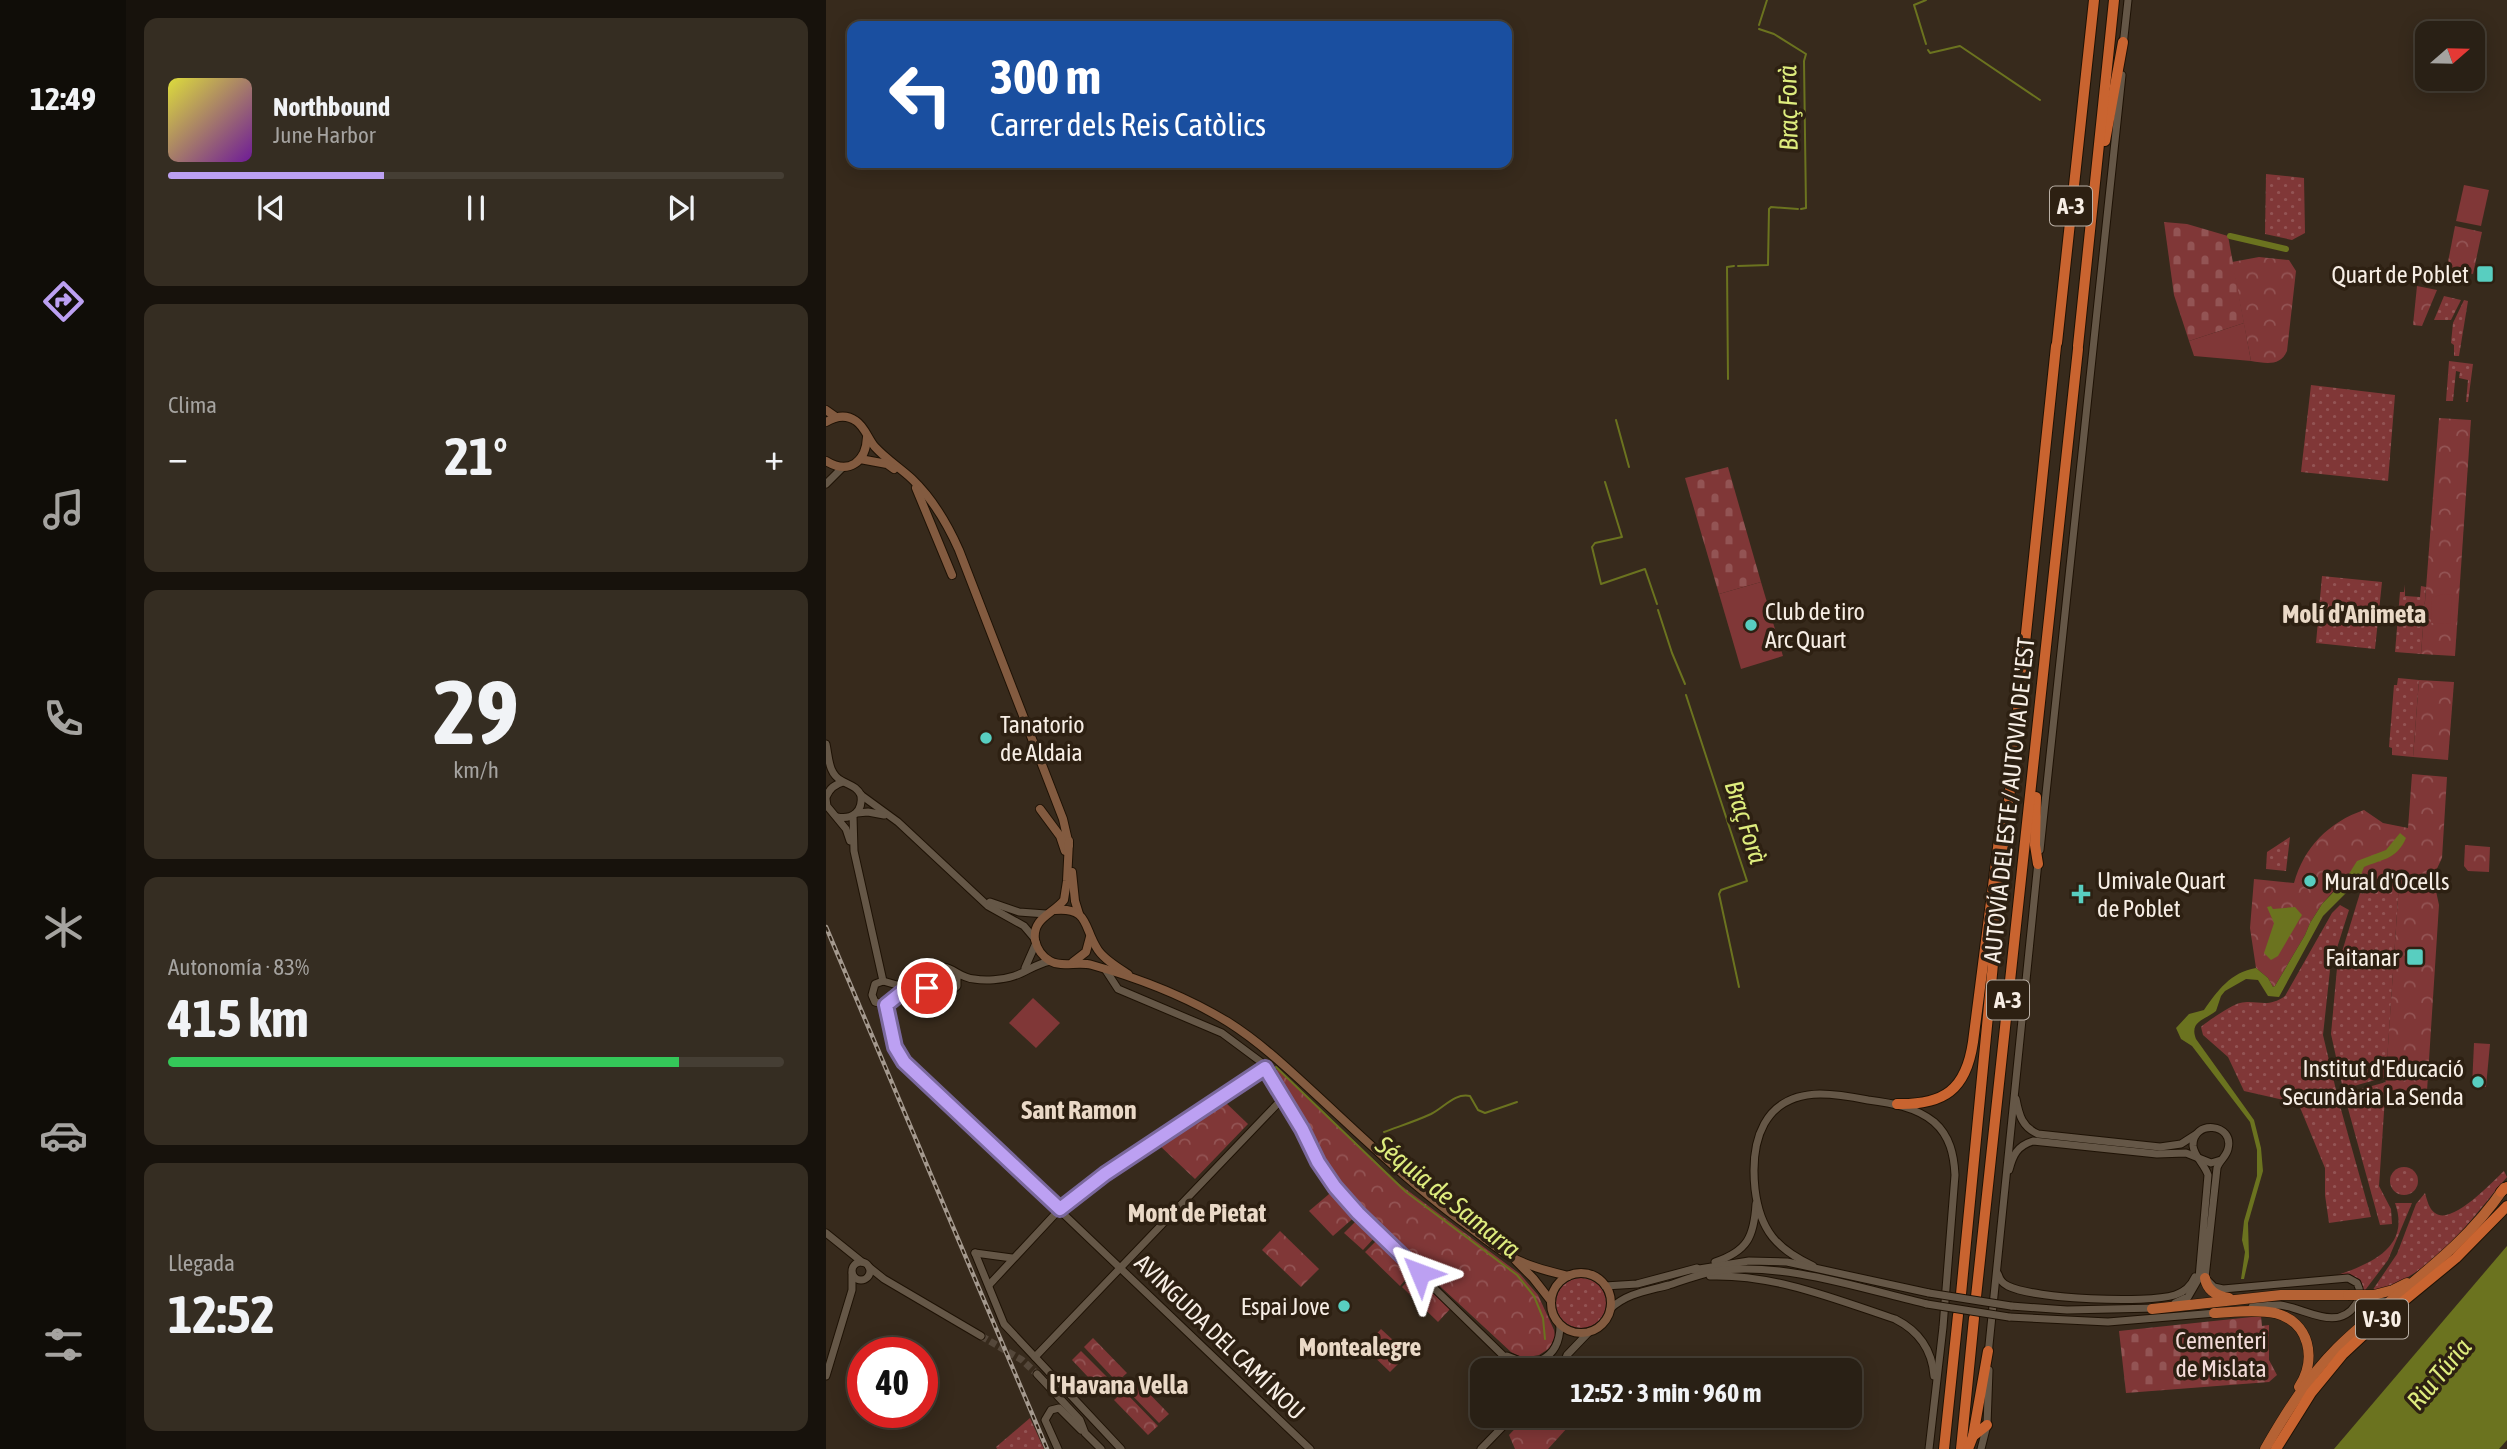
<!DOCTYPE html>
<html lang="es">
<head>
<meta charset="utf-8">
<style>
	:root { --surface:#292015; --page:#352d22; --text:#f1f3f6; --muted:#a5a3a0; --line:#453e34; --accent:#bca0f2 }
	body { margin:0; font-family:"Asap Condensed",sans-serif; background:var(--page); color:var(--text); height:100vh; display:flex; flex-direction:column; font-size:26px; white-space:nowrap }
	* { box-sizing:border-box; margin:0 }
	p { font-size:23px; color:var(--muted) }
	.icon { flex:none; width:38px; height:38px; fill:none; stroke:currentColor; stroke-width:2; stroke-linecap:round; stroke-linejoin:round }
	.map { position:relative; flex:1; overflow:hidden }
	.side { display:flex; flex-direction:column; gap:18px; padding:18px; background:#17120c; width:700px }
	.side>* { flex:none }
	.guide { position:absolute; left:21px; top:21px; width:665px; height:147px; border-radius:14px; box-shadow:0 4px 18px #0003,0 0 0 2px var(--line); background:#1a4fa0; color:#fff; overflow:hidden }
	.needle { width:46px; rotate:70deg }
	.tools { position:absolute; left:1589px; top:21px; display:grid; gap:14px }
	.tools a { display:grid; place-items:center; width:70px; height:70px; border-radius:14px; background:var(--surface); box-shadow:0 4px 18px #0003,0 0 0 2px var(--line); font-size:35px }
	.speed { position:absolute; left:21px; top:1337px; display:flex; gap:14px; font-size:35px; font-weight:700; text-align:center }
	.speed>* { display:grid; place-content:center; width:91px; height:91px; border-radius:50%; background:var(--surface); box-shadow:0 4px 18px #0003,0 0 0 2px var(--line); line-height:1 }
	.speed .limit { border:10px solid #d22; background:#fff; color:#111 }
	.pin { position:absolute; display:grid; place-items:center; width:60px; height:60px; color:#fff; margin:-30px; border:4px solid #fff; border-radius:50%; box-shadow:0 2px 7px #0007 }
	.me { position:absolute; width:77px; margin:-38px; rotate:314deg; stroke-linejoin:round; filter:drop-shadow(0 0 5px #0008) }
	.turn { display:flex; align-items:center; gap:24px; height:147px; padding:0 28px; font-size:32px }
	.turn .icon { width:91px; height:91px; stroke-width:2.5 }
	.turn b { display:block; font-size:49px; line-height:60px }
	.big { font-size:52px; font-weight:700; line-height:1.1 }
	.side .tile { flex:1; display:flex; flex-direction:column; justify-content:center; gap:10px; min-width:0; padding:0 24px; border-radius:14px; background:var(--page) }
	.side .dial { align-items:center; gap:0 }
	.dial b { font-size:91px; line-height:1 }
	.song { display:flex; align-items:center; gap:21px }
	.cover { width:84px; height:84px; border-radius:10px; background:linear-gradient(135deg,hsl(60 70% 55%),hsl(280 70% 35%)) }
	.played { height:7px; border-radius:4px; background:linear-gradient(90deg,var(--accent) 35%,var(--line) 35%) }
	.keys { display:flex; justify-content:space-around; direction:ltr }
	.heat { display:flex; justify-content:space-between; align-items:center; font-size:38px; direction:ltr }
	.charge { height:10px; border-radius:5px; background:linear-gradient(90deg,#34c759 83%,var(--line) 0) }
	.trip { position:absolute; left:644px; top:1358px; width:392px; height:70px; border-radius:14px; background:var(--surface); box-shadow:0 4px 18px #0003,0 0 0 2px var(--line); font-weight:700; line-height:70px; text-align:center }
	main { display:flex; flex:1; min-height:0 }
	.dock { display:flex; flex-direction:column; width:126px; justify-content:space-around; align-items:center; background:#100d08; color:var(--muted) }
	.dock .icon { width:49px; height:49px }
	.dock .current { color:var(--accent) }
	.dock b { font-size:32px; color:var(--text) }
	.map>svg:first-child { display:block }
	.grass { fill:url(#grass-dots) }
	.forest { fill:url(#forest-crowns) }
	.cemetery { fill:url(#cemetery-stones) }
	.garden { fill:#803737 }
	.water { fill:#6b731f }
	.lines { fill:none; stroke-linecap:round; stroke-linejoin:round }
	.stream { stroke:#6b731f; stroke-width:2 }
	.canal { stroke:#6b731f; stroke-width:6 }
	.tertiary-tunnel { stroke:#54473a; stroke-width:7; stroke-dasharray:7 3.5; stroke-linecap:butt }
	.tertiary-casing { stroke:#1e1205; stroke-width:9 }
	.secondary-casing { stroke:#1e1205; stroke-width:10 }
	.trunk-casing { stroke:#1e1205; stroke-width:11 }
	.motorway-casing { stroke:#1e1205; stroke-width:12 }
	.tertiary { stroke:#655747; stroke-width:7 }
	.secondary { stroke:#835b40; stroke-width:8 }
	.trunk { stroke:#b56234; stroke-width:10 }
	.motorway { stroke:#c96430; stroke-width:10 }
	.rail-casing { stroke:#a4998e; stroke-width:4.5 }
	.rail { stroke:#2d2012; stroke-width:2; stroke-dasharray:5; stroke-linecap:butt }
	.tertiary-bridge-casing { stroke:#1e1205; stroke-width:9; stroke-linecap:butt }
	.trunk-bridge-casing { stroke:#1e1205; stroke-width:11; stroke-linecap:butt }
	.tertiary-bridge { stroke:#655747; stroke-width:7 }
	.trunk-bridge { stroke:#b56234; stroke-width:10 }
	.route-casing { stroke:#7a689d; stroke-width:18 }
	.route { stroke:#bca0f2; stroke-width:12 }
	.poi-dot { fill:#58cec0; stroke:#2d2012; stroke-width:2.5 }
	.labels { text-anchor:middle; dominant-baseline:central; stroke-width:7; stroke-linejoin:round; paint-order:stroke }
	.shield { fill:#2d2012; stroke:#bab0a6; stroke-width:2 }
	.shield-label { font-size:23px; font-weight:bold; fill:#f7eee5 }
	.poi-label { font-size:24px; fill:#f7eee5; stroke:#2d2012; text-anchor:end }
	.street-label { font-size:24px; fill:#f7eee5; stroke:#2d2012 }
	.park-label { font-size:24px; fill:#f3dbd9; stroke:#2d2012 }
	.water-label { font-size:26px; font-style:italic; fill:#deec7d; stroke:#2d2012 }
	.neighbourhood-label { font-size:26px; font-weight:bold; fill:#ead9c7; stroke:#2d2012 }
</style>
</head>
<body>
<main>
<nav class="dock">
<b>12:49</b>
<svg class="icon current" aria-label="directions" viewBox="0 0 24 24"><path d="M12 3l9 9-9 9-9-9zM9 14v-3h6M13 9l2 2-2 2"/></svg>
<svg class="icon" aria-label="music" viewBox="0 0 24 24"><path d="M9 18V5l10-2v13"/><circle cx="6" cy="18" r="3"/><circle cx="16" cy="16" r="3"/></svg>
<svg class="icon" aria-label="phone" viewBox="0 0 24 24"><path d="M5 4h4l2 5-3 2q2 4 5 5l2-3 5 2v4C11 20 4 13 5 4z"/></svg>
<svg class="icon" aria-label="climate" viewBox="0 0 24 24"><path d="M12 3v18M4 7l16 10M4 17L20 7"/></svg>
<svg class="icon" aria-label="car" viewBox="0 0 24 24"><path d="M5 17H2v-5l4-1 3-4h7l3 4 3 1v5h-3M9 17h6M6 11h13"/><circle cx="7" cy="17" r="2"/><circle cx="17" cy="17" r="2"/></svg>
<svg class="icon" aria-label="filters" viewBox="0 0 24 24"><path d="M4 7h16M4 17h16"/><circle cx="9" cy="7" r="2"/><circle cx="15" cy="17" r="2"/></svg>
</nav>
<section class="side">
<div class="tile">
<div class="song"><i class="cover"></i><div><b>Northbound</b><p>June Harbor</p></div></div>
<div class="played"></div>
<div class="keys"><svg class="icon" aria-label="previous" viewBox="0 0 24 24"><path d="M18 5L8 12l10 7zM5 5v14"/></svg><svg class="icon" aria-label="pause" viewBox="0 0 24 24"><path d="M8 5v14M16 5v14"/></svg><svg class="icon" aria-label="next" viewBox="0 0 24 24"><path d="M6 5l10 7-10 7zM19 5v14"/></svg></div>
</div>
<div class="tile"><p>Clima</p>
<div class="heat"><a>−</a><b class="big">21°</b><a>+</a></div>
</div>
<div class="tile dial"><b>29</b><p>km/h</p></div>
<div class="tile"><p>Autonomía · 83%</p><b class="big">415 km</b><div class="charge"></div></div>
<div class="tile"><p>Llegada</p><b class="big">12:52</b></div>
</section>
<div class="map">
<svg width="1681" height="1449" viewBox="0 0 1681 1449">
	<defs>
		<pattern id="grass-dots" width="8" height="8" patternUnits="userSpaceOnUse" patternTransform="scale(1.75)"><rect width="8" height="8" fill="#803737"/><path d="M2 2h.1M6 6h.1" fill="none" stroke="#935454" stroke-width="1.8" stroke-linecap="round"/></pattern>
		<pattern id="forest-crowns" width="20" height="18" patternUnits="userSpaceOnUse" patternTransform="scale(1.75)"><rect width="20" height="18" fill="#803737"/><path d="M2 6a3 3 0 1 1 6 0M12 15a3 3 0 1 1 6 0" fill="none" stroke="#935454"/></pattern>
		<pattern id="cemetery-stones" width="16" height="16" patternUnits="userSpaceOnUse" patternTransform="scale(1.75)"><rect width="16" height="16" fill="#803737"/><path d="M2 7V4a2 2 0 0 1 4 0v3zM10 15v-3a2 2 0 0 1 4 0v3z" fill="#935454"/></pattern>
	</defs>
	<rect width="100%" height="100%" fill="#372a1c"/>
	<g class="grass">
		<path d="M1440,174l38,4 1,55 -13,7 -27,-6z"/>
		<path d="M1618,296l17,4 -10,20h-17z"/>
		<path d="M1638,300l4,1 -9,55h-5v-11l-3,-2 2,-20z"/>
		<path d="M1623,361l24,3 -5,38h-2l2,-22 -9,-2 1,-6 -4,-1 -3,30h-7z"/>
		<path d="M1485,385l84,10 -7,86 -87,-9z"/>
		<path d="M1496,576l60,6 -7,67 -59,-6z"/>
		<path d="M1579,585v11l15,1 1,-11 5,1 -5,67 -26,-2 5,-60h4z"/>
		<path d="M1572,678l21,2 -6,77 -21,-2v-7l-3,-1 5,-62h3z"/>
		<path d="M1464,837l-4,34 -20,-2 1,-17z"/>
		<path d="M1538,880l35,3 -13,194 -43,12 -12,-55 6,-66z"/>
		<path d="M1514,905l9,5 -19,60 -7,65 13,55 -43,12 -49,-11 -16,-34 -25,-22 -2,-8c5,-5 32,-23 39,-24 17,-4 27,6 45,-7l47,-83z"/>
		<path d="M1560,1082l-7,104 12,23 1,15 -12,1 -36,-131z"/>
		<path d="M1511,1095l34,122 -42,6 -4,-28v-27l-26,-63z"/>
		<circle cx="1578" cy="1181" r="14"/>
		<path d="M1678,1171l3,6c-37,43 -76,102 -135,114l25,-37 19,-50 9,-11c2,7 4,16 10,20 17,13 57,-31 69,-42z"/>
		<path d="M1569,1203h17l-24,57 -25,33c-4,-17 -11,-20 -28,-17 35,-12 76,-28 60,-73z"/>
		<circle cx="755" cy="1303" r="25"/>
		<path d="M204,1418l14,31h-47l-1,-2z"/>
	</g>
	<g class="forest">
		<path d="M1629,226l27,6 -9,42 -26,-7z"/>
		<path d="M1433,257l30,3 7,11 -9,80c-7,16 -22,12 -36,10l-19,-99z"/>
		<path d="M1591,286l20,4 -15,36 -9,-1z"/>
		<path d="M1613,418l32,2 -16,236 -34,-2z"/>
		<path d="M1593,680l35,2 -6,78 -35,-3z"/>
		<path d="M1586,774l35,3 -5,81 -9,19 6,28 -12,186 -42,-1 14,-207 -40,-3 -11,-5 -26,29 -12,19 -5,12 -30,51 -2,1 -5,-9 -12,-10 -6,-40 4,-49 40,4c10,-36 35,-61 70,-73l19,13 25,5z"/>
		<path d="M1639,845l25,2 -1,25 -21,-1 -4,-5z"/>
		<path d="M448,1070h6l119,114 121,90 18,21 16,35 1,6 -5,12 -11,7 -16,3 -12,-6 -149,-138 -41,-53z"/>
		<path d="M398,1101l24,23 -53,55 -36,-34z"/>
		<path d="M509,1189l23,25 -25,22 -24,-25z"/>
		<path d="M533,1218l18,17 -14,15 -19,-17z"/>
		<path d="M454,1231l39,38 -18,18 -39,-37z"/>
		<path d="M553,1238l31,31 4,1 -14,16 -35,-34z"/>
		<path d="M590,1272l35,36 -13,14 -36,-35z"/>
		<path d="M555,1329l27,25 -18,18 -26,-25z"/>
		<path d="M267,1338l34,35 -10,9 -33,-35z"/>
		<path d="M255,1351l34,34 -10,10 -33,-35z"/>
		<path d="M309,1379l34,35 -10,9 -34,-35z"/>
		<path d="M298,1391l34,35 -10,9 -34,-35z"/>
		<path d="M701,1416h33l8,11 -20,22h-33l-6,-14z"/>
	</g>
	<g class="cemetery">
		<path d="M1338,222l23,2 41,12 16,87 -55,18 -15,-46z"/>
		<path d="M902,467l33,115 -42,12 -34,-116z"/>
		<path d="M1435,1316l1,10 7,-1v35l8,15 -8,7 -143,11 -7,-62z"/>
	</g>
	<g class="garden">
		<path d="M1638,185l25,5 -8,36 -25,-5z"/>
		<path d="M1418,323l7,38 -57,-5 -5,-15z"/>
		<path d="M935,582l22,74 -42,13 -22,-75z"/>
		<path d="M1619,594l7,1 -2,29 -19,-1 1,-26z"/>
		<path d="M207,998l27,25 -24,25 -27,-25z"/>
		<path d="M1648,1043l16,1 -4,43 -14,-1z"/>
	</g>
	<g class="water">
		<path d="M1574,833l6,5c-9,21 -23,21 -42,29l-5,13 -36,36 -44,81 -11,-1 -10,-16 -12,-1 -21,12 -4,5 -5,15c-11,9 -27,10 -20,28l58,81 7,28 2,23 -15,52 1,34 -5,22h-3l4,-27 -3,-12 2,-19 13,-45v-26l-7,-28 -58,-76 -11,-7 -5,-11 13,-14 15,-4c13,-19 27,-38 52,-42l12,10 5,9 2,-1 30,-51 5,-12 12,-19 23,-24 12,-19 29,-11z"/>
		<path d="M1445,906l2,3 22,-2 7,8 -24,41 -7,4 -7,-7 10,-30 -7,-16z"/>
		<path d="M1681,1246v194l-8,9h-165z"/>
	</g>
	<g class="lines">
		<g class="stream">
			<path d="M1100,0l-12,5 12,39"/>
			<path d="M933,25l8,-25"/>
			<path d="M933,29l15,5 32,20 -2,7 2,147 -5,1"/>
			<path d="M1102,50l2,3 30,-7 80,54"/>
			<path d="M912,266l30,-1 1,-56 2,-2 27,2"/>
			<path d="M902,379l-1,-112 7,-1"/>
			<path d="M790,420l13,47"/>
			<path d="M779,482l17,55 -27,6 -3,4 9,37 44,-15 12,35"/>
			<path d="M832,610l14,43 13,31"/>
			<path d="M860,695l61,186 -26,9 -2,4 20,93"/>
			<path d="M450,1067l130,125 111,83 17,21 9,22 2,21"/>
			<path d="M558,1132c16,-6 32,-11 47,-18 14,-7 23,-21 39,-18l8,14 7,3 32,-11"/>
		</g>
		<path class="canal" d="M1404,236l56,13"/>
		<path class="tertiary-tunnel" d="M155,1336l41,24 15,14"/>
		<g class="tertiary-casing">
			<g id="tertiary">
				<path d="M1297,46l5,-46"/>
				<path d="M0,484l17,-17"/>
				<path d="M0,744c3,13 2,30 16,37 9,5 14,5 19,14l37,27 90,84 36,20 11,13"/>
				<path d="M0,797c4,-9 8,-12 17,-15"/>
				<path d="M0,799l1,7 19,23 4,12"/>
				<path d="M31,813l11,-1 16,3"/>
				<path d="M27,816l1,35 29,130"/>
				<path d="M11,817c16,3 26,-6 24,-22"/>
				<path d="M1214,850l82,-775"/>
				<path d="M164,902l29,10 27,2"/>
				<path d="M199,968l11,-25"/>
				<path d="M279,969l13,20 104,44 39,29 41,67 16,33 40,52 160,156"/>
				<path d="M131,975v11l-8,7 -10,-1 -6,-7v-10l10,-8c11,1 17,11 31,12 11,2 28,1 40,-3 13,-4 19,-11 36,-15"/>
				<path d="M57,981l21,6 28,-8"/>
				<path d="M57,981l-8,3 -3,11 3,7 11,3"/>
				<path d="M60,1005l9,42 9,15 406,387"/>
				<path d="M60,1005c21,-12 20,-21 49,-16"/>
				<path d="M1190,1099c3,16 6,28 22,35l122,13 21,-3 14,-9"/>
				<path d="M1183,1170c4,-15 8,-24 24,-29l124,13 29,-1 25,10 10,-3"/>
				<path d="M0,1233l36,29"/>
				<path d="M149,1253l29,71 117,125"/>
				<path d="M149,1253l37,5"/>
				<path d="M889,1262c33,-11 39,-26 41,-58"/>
				<circle cx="35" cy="1271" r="9"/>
				<path d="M987,1266c-36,-17 -53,-35 -58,-77 -5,-48 8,-94 65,-95 17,0 33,3 48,6 23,3 48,7 66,22 16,14 20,33 21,53l-12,152 -14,122"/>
				<path d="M43,1267l15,12 97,57"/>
				<path d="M867,1270l56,-9 38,1 142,31"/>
				<path d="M1172,1274c2,6 4,9 10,12 27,13 138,18 167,9 10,-3 16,-9 20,-18"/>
				<path d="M884,1276c64,-2 125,23 185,43 24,12 37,30 39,57"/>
				<path d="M163,1285l69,-74 24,-21 183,-122"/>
				<path d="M779,1286l32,-2 60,-16"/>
				<path d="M1349,1303l13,-6 11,-19 9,-103c-3,-10 -14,-19 -15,-29 -1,-27 42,-23 35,3 -2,8 -9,12 -11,19l-12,110 9,9 9,2 125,-11 9,5c4,8 4,14 -1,21 -18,29 -51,4 -76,1 -9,0 -19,1 -28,2"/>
				<path d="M1185,1306l56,4 89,-2"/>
				<path d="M784,1309c17,-16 37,-18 59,-24 15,-5 31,-11 47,-14 65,-10 147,18 211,33"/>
				<path d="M1183,1317l99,5 108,-9"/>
				<path d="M1162,1355l50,-493"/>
				<path d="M681,1356l13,5h16"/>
				<path d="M209,1357l248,-259"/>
				<path d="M716,1360l7,2 9,8"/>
				<path d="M701,1370c4,-7 7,-6 14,-10 15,-7 19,-20 19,-35"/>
				<path d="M735,1370l6,-15 22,-23"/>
				<path d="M211,1374l43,46 5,13 16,16"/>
				<path d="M0,1376l26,-86v-17"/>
				<path d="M232,1449l-13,-29 6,-10 8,-2 22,22"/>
				<path d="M655,1449l32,-33"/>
				<path d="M1155,1449l6,-24 2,-55"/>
			</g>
		</g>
		<g class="secondary-casing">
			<g id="secondary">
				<path d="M0,410l10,7"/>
				<path d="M0,422c10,-6 20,-8 30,-1 9,6 12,18 19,26 11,12 25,21 37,32 21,20 35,44 47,71l104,269 6,26"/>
				<path d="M34,459l27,5 7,5"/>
				<path d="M0,461c23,14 40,1 41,-24"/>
				<path d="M90,488l36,87"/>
				<path d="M214,809l20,27 5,15"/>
				<path d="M243,841l-2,40 -3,19c-11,14 -32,18 -29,40 2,9 8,17 15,21 12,7 28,0 42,4 46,13 95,32 136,57 30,19 56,43 82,67 49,45 97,92 151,132 15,11 31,24 47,34 19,11 40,16 60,21"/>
				<path d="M246,872l3,29 4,13"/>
				<path d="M229,910c35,-3 28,18 43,40 7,10 19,17 30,24"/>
				<path d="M247,962l13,-10 4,-15"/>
				<path d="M690,1261l17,17 18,23"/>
				<circle cx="755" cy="1303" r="30"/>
			</g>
		</g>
		<g class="trunk-casing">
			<g id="trunk">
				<path d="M1379,1278c2,13 12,18 24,20"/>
				<path d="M1548,1295l19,-5 14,-7"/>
				<path d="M1326,1309l129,-14h67"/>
				<path d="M1388,1313c20,-1 42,-4 61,0 35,9 42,46 24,74"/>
				<path d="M1439,1449c20,-35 43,-72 72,-101 55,-54 123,-94 167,-160"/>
			</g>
		</g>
		<g class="motorway-casing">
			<g id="motorway">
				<path d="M1279,141l18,-99"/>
				<path d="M1231,343l37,-343"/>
				<path d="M1252,346l36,-346"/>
				<path d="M1210,797l-1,48 3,19"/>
				<path d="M1071,1104c47,1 69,-14 76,-62l27,-210"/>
				<path d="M1675,1192l6,-5"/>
				<path d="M1135,1294l51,-526 44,-422"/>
				<path d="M1150,1297l102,-948"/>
				<path d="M1147,1436l14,-11"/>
				<path d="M1118,1449l14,-134"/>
				<path d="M1135,1449l13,-131"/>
				<path d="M1142,1449l5,-13 15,-85"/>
				<path d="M1450,1449l35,-56 32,-39 29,-27 84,-69 51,-52"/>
			</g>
		</g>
		<use href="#tertiary" class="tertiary"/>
		<use href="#secondary" class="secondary"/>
		<use href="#trunk" class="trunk"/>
		<use href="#motorway" class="motorway"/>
		<g class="rail-casing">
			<path id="rail" d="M0,927l221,522"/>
		</g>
		<use href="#rail" class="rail"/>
		<g class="tertiary-bridge-casing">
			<g id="tertiary-bridge">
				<path d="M1103,1293l82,13"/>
				<path d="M1101,1304l82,13"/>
			</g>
		</g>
		<g class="trunk-bridge-casing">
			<path id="trunk-bridge" d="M1522,1295h26"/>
		</g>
		<use href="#tertiary-bridge" class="tertiary-bridge"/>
		<use href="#trunk-bridge" class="trunk-bridge"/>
	</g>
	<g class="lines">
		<g class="route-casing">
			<path id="route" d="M101,988l-26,5 -15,12 9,42 9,15 156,147 45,-35 160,-106 37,61 16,33 17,25 23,26 62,60"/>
		</g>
		<use href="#route" class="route"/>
	</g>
	<g class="poi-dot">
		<rect x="1650" y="265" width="18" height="18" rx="3.5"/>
		<circle cx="925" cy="625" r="7"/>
		<circle cx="160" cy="738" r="7"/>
		<circle cx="1484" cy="881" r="7"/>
		<path d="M1251.5 883.5h7v7h7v7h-7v7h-7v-7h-7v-7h7z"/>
		<rect x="1580" y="948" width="18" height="18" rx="3.5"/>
		<circle cx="1652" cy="1082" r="7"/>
		<circle cx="518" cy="1306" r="7"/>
	</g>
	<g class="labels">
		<g class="shield">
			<rect x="1224" y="186.5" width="42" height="39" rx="5"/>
			<rect x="1161" y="980.5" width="42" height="39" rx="5"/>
			<rect x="1530" y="1299.5" width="52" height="39" rx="5"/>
		</g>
		<g class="shield-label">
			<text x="1245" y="206">A-3</text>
			<text x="1182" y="1000">A-3</text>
			<text x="1556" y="1319">V-30</text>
		</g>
		<g class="poi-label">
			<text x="1643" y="274">Quart de Poblet</text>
			<text x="939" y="611" text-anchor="start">Club de tiro<tspan x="939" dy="28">Arc Quart</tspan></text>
			<text x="174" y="724" text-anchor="start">Tanatorio<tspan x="174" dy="28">de Aldaia</tspan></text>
			<text x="1271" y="880" text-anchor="start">Umivale Quart<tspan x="1271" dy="28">de Poblet</tspan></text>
			<text x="1498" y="881" text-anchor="start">Mural d'Ocells</text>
			<text x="1573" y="957">Faitanar</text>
			<text x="1638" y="1068">Institut d'Educació<tspan x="1638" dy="28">Secundària La Senda</tspan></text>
			<text x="504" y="1306">Espai Jove</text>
		</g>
		<g class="street-label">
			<text transform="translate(1183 800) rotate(-84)">AUTOVÍA DEL ESTE / AUTOVIA DE L'EST</text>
			<text transform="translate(394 1337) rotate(44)">AVINGUDA DEL CAMÍ NOU</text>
		</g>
		<g class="park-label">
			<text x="1395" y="1340">Cementeri<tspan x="1395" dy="28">de Mislata</tspan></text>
		</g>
		<g class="water-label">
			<text transform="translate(962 108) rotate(-91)">Braç Forà</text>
			<text transform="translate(920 822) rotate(72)">Braç Forà</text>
			<text transform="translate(622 1197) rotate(39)">Séquia de Samarra</text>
			<text transform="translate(1613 1374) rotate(-50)">Riu Túria</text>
		</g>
		<g class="neighbourhood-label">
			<text x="1528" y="614">Molí d'Animeta</text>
			<text x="253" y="1110">Sant Ramon</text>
			<text x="371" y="1213">Mont de Pietat</text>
			<text x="534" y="1347">Montealegre</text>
			<text x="293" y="1385">l'Havana Vella</text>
		</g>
	</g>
</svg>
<div class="tools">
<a><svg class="needle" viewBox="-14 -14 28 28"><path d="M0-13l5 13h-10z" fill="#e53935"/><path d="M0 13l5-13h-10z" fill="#a5a3a0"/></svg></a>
</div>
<div class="speed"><div class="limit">40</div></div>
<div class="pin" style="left:101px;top:988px;background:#d93025"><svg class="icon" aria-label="arrive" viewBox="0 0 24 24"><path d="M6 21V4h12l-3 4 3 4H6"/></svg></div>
<svg class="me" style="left:594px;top:1273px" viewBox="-20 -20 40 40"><path d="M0-17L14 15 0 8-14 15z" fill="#bca0f2" stroke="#fff" stroke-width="4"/></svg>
<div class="trip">12:52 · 3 min · 960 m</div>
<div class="guide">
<div class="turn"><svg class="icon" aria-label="left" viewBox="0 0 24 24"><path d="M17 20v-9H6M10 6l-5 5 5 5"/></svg><div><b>300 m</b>Carrer dels Reis Catòlics</div></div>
</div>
</div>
</main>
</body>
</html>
